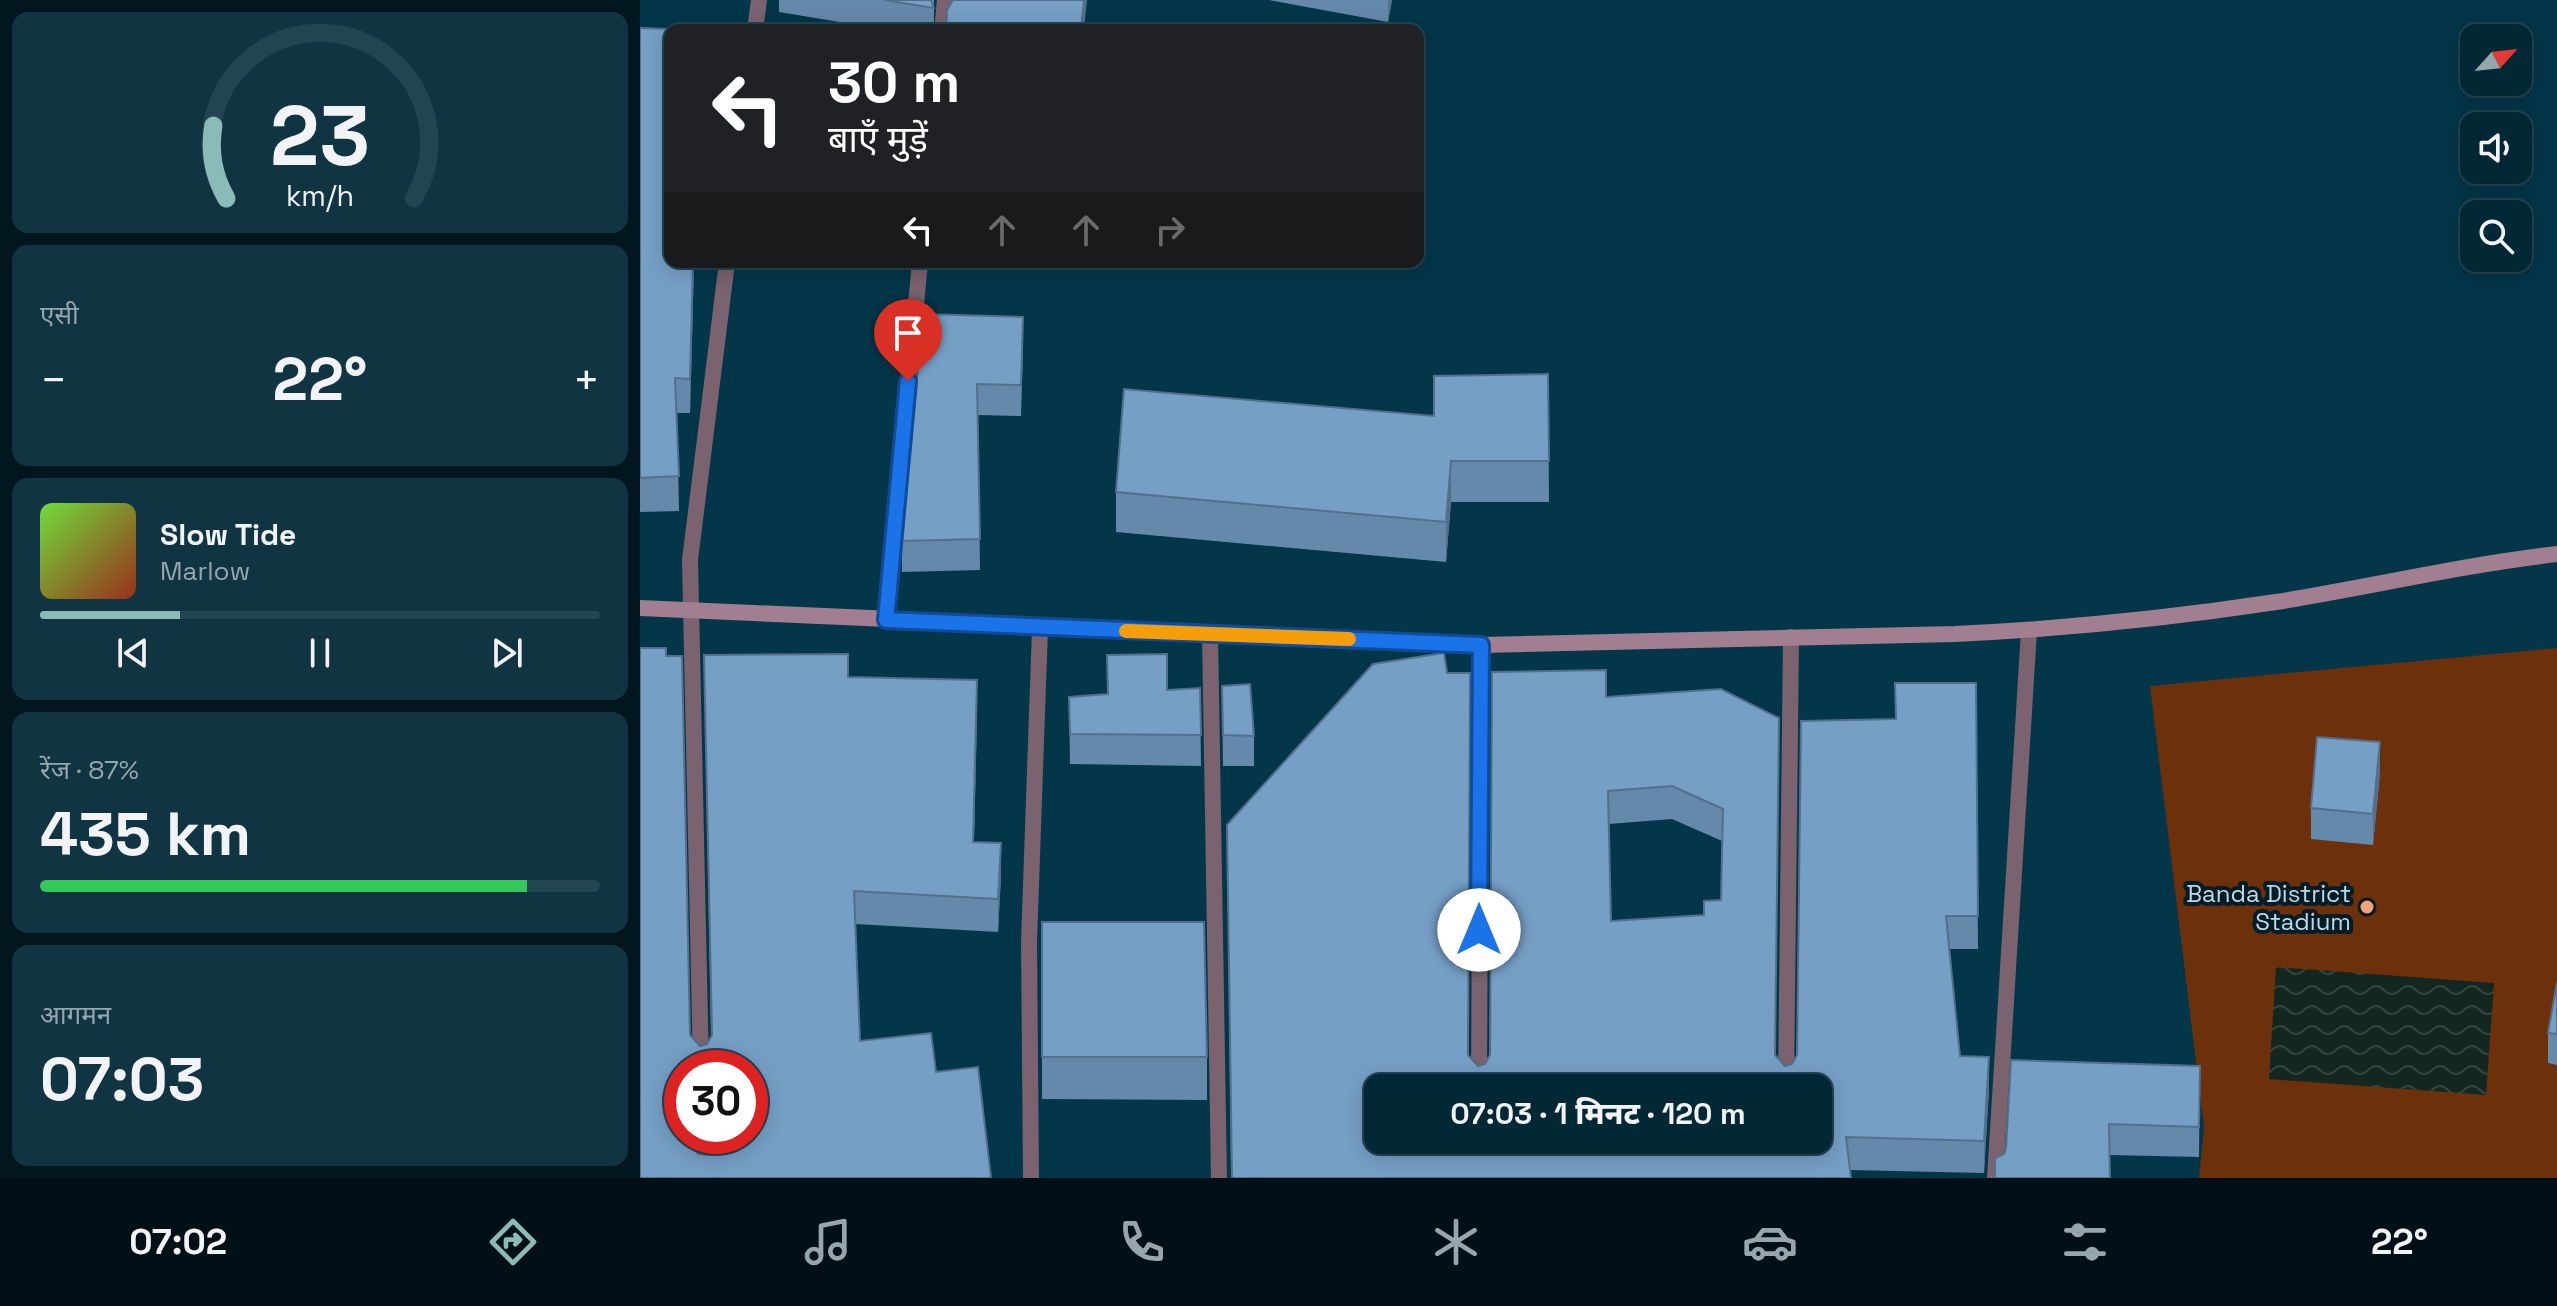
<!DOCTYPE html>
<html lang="hi">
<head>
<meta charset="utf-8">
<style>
	:root { --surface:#022836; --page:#103442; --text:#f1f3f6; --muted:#96a6ad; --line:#234451; --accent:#8bbbb9 }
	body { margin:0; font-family:"Space Grotesk","Noto Sans Devanagari",sans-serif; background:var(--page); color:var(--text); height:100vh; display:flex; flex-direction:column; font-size:30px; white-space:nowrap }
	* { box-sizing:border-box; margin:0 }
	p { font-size:26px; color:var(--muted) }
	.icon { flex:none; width:44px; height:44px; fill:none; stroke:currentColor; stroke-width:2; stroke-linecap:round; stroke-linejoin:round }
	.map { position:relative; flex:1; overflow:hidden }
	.details { display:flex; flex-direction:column; gap:12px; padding:12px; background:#01161e; width:640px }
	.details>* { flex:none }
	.hud { position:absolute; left:24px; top:24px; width:760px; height:244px; border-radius:16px; box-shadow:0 4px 20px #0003,0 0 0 2px var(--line); background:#202124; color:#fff; overflow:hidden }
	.needle { width:52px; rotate:63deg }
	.tools { position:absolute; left:1820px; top:24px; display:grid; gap:16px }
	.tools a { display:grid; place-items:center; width:72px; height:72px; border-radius:16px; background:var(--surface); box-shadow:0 4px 20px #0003,0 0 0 2px var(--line); font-size:40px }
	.speed { position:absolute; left:24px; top:1050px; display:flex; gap:16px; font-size:40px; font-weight:700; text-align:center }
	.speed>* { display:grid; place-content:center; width:104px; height:104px; border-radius:50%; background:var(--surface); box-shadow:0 4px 20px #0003,0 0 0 2px var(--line); line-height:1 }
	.speed .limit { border:12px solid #d22; background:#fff; color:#111 }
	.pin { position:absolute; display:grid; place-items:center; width:68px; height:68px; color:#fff; margin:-82px -34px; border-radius:50% 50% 50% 0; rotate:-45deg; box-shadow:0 0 8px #0007 }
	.pin .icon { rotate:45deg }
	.me { position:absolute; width:88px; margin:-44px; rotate:0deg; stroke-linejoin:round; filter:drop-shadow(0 0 6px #0008) }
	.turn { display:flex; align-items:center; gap:28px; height:168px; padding:0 32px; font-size:36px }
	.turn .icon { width:104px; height:104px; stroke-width:2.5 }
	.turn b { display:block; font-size:56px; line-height:68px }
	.lanes { display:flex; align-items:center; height:76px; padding:0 32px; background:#0003; justify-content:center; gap:40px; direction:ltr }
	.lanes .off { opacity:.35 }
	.big { font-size:60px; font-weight:800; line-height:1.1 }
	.details .widget { flex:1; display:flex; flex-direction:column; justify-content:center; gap:12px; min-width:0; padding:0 28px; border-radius:16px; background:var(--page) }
	.details .dial { align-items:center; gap:0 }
	.dial svg { height:208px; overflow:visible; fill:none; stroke:var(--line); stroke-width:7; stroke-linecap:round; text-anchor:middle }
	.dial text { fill:var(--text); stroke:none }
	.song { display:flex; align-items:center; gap:24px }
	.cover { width:96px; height:96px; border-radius:12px; background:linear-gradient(135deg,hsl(100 70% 55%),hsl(10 70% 35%)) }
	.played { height:8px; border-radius:4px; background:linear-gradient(90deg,var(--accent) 25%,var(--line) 25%) }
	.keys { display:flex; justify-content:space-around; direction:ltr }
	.heat { display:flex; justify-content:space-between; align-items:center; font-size:44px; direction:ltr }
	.charge { height:12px; border-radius:6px; background:linear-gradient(90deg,#34c759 87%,var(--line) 0) }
	.trip { position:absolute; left:724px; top:1074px; width:468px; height:80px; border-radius:16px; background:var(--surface); box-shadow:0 4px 20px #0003,0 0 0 2px var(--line); font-weight:800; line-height:80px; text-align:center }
	.dock { display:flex; height:128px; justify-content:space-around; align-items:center; background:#011016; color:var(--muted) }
	.dock .icon { width:56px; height:56px }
	.dock .on { color:var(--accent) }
	.dock b { font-size:36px; color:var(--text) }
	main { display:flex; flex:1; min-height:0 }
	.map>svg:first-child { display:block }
	.park { fill:#6c300a }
	.water { fill:url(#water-waves) }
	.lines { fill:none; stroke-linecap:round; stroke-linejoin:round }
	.street { stroke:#7a636e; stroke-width:16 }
	.secondary { stroke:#a27f90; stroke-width:16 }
	.wall { fill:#6589aa; fill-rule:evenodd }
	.shaded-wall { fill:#536f8b }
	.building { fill:#769fc6; stroke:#536f8b; stroke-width:2; fill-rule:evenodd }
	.route-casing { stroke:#114b97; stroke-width:20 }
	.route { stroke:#1a73e8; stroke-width:14 }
	.slow { stroke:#f59e0b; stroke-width:14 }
	.poi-dot { fill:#f0a27a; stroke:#031c26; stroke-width:3 }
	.labels { text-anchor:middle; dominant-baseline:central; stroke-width:8; stroke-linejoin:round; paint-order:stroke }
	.poi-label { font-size:24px; fill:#bddae8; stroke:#031c26; text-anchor:end }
</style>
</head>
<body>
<main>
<section class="details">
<div class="widget dial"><svg viewBox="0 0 100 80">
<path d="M14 69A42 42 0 1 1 86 69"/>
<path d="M14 69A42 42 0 0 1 9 41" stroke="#8bbbb9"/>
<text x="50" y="56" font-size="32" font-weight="700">23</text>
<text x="50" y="72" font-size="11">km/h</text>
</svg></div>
<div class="widget"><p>एसी</p>
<div class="heat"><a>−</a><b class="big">22°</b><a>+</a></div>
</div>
<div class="widget">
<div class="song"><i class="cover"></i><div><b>Slow Tide</b><p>Marlow</p></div></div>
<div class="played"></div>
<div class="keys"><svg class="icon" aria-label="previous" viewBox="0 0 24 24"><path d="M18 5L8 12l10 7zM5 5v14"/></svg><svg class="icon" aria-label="pause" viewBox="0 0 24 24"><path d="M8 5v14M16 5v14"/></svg><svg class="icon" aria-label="next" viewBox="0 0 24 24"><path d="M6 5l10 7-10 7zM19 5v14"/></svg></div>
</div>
<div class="widget"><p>रेंज · 87%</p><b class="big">435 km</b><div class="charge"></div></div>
<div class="widget"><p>आगमन</p><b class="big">07:03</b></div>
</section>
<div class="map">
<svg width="1917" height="1178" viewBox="0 0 1917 1178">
	<defs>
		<pattern id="water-waves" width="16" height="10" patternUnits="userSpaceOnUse" patternTransform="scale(2)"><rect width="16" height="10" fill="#13261f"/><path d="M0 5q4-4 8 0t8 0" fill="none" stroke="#334540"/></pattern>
	</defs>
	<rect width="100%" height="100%" fill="#033648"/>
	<path class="park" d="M1917,648v530h-358l5,-51 -54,-441z"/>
	<path class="water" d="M1636,967l218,16 -8,112 -217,-16z"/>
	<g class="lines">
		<g class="street">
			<path d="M115,30l4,-30"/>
			<path d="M302,30l3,-30"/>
			<path d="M246,620l34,-358"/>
			<path d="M570,633l9,545"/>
			<path d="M61,1068l-11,-508 37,-298"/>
			<path d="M839,1088l2,-443"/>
			<path d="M1146,1088l5,-451"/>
			<path d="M63,1136l1,42"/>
			<path d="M391,1178l-2,-236 11,-314"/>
			<path d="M838,1178v-38"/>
			<path d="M1146,1178v-38"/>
			<path d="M1355,1178l34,-547"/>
		</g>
		<path class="secondary" d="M0,608l841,37 474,-11c107,-5 215,-16 321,-32 94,-15 186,-37 281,-48"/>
	</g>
	<g class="wall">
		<path d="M139,0h155v30h-46l-109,-18z"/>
		<path d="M629,0h123l-4,22z"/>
		<path d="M0,28l54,234 -4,151h-13l2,98 -39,1z"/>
		<path d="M283,314l100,34 -2,68 -43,-1 2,155 -78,2v-31z"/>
		<path d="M908,374l1,128h-98l-5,60 -330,-30v-40l318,-76z"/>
		<path d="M804,653l3,20h23l-2,382 10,11 7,-2 5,-9 2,-383 114,-2v27l115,-8 58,29 -4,337 10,11 7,-2 5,-9 4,-334 94,-2v-36h81l2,266h-29l11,107 29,1v33l-5,83 -134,-3 1,8h-620l-4,-353 146,-161zM1032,819l50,22 -1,59 -17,1v14l-93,6 -2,-97zM738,1088h440v52h-22v6l-5,9h-10l-5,-5v-10h-288v6l-5,9h-10l-5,-5v-10h-90z"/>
		<path d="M64,655l144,22 129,36 -3,129 27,34 -3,56 -143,-8 5,117 76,31 55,106h-351l50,-143 10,11 7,-2 4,-8zM42,1068h68v68h-36v10l-5,9 -11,-1 -5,-9z"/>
		<path d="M582,686l32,50v30h-31z"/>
		<path d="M560,688l1,78 -131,-2 -1,-67z"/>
		<path d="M1740,773l-7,72 -62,-6v-31z"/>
		<path d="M402,922l165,135v43l-165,-1z"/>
		<path d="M1917,982v83l-9,-2v-30z"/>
		<path d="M1560,1066l-1,91 -89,-2 -106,-1z"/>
	</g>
	<g class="shaded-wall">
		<path d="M444,0h3l-3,30h-3z"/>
		<path d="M748,0h4l-4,22z"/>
		<path d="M53,262h1l-4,151v-34z"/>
		<path d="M811,461v41l-5,60v-40z"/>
		<path d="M337,680v33l-4,162v-33z"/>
		<path d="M1740,742v31l-7,72v-31z"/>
		<path d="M361,843v33l-3,56v-33z"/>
		<path d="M1349,1057v33l-5,83v-32z"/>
	</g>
	<g class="building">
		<path d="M244,0h47l3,8z"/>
		<path d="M313,0h131l-3,30h-135l1,-20z"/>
		<path d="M0,28l60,2h-30v232h23l-3,117 -15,-1 4,98 -39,2z"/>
		<path d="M283,314l100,3 -2,68 -44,-1 3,155 -78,2z"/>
		<path d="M908,374l1,87h-98l-5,61 -330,-30 8,-103 310,27v-40z"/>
		<path d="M0,648h26v8h16l8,379 10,11 7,-2 5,-9 -8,-380 144,-1v23l129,3 -4,162 28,1 -3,56 -144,-8 6,150 71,-8 5,39 42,-5 13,111h-351zM42,1068h68v68h-35v9l-6,10 -11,-1 -5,-9v-9h-11z"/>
		<path d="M804,653l3,20h23l-2,382 10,11 7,-2 5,-9 2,-383 114,-2v27l115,-8 58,29 -4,337 10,11 7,-2 5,-9 4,-334 95,-2 -1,-36h81l2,233h-32l14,140 29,1 -5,84 -138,-4 5,41h-619l-5,-353 146,-161zM1032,786l51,23 -2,91 -17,1v14l-93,6 -3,-130zM738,1088h440v52h-21v5l-6,10h-10l-5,-5v-10h-287v5l-6,10h-10l-5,-5v-10h-90z"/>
		<path d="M527,654v36l33,-2 1,47 -131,-1 -1,-37 39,-3 -1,-39z"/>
		<path d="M610,684l4,52 -31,-1 -1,-49z"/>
		<path d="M1677,737l63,5 -7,72 -62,-6z"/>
		<path d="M402,922h162l3,135h-165z"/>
		<path d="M1917,982v52l-9,-1z"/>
		<path d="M1371,1060l189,6 -1,61 -90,-3 1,54h-115v-20l9,-4 2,-6z"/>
	</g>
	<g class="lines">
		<g class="route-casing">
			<path id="route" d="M268,381l-22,239 595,25 -2,285"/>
		</g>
		<use href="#route" class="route"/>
		<path class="slow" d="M486,631l223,8"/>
	</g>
	<circle class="poi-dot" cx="1727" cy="907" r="8"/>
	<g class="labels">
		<g class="poi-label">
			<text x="1711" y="893">Banda District<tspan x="1711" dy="28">Stadium</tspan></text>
		</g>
	</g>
</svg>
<div class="tools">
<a><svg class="needle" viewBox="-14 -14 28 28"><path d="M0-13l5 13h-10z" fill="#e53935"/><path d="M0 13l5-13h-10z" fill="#96a6ad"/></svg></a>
<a><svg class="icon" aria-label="sound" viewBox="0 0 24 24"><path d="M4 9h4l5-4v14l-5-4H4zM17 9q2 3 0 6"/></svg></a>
<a><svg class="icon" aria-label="search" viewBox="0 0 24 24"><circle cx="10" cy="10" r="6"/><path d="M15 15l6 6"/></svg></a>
</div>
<div class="speed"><div class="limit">30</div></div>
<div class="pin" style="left:268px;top:381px;background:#d93025"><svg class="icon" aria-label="arrive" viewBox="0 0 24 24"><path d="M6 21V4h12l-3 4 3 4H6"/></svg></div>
<svg class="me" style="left:839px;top:930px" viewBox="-20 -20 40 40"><circle r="19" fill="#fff"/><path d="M0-13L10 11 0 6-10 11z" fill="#1a73e8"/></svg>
<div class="trip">07:03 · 1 मिनट · 120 m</div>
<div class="hud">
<div class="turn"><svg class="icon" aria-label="left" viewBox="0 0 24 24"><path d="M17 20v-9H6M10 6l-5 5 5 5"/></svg><div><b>30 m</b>बाएँ मुड़ें</div></div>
<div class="lanes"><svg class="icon" aria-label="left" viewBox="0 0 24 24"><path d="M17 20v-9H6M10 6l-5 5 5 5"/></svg><svg class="icon off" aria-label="ahead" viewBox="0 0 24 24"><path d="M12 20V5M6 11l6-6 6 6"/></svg><svg class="icon off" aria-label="ahead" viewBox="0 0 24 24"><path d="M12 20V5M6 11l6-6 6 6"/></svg><svg class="icon off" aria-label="right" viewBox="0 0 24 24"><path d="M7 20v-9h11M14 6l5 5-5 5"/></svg></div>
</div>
</div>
</main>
<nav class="dock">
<b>07:02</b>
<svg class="icon on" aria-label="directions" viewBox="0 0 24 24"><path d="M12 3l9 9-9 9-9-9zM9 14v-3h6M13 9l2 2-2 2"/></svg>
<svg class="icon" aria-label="music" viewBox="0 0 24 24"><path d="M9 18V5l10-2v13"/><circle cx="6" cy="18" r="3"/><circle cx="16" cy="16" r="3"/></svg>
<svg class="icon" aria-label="phone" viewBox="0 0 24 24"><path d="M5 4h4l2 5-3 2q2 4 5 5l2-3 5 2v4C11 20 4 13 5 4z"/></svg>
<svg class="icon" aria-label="climate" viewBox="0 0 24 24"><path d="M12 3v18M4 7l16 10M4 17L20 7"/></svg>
<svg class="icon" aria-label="car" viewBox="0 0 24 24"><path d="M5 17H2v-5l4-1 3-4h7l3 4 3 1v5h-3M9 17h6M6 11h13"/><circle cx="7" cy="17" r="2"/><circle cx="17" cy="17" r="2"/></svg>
<svg class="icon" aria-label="filters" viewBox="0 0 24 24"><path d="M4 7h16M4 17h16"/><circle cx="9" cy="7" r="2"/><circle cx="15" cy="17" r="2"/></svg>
<b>22°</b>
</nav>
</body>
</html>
